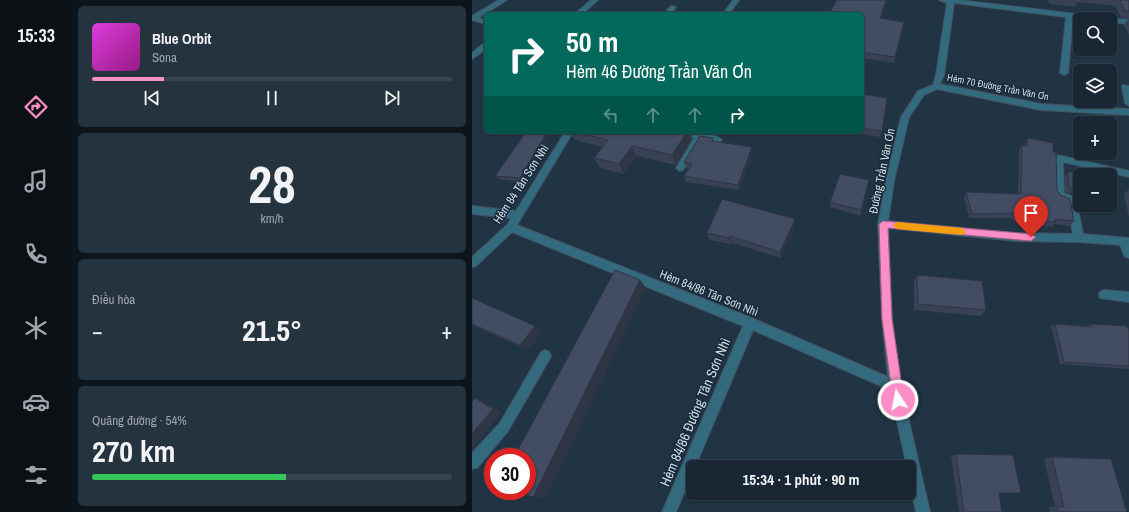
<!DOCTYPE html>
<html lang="vi">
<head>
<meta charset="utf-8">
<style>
	:root { --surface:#182733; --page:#25333f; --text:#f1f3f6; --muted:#9fa5ac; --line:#36444e; --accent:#fb8fc5 }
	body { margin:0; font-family:"Archivo Narrow",sans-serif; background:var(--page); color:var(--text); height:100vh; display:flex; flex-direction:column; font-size:15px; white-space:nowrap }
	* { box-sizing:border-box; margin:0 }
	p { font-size:13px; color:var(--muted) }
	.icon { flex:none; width:22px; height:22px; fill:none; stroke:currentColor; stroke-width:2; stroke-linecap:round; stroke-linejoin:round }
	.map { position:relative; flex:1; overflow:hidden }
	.drawer { display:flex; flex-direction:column; gap:6px; padding:6px; background:#0d151c; width:400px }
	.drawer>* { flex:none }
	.guide { position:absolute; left:12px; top:12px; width:380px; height:122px; border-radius:6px; box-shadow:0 1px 3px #0004,0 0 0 1px var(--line); background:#00695c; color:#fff; overflow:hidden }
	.fabs { position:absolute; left:601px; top:12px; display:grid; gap:8px }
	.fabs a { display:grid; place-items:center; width:44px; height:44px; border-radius:6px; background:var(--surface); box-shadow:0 1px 3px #0004,0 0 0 1px var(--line); font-size:20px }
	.speed { position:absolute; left:12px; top:448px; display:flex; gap:8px; font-size:20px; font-weight:700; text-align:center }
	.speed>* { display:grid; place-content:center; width:52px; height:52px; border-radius:50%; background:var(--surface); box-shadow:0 1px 3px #0004,0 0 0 1px var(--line); line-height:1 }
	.speed .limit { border:6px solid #d22; background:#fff; color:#111 }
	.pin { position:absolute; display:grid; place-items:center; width:34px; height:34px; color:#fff; margin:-41px -17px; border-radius:50% 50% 50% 0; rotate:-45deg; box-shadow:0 0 4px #0007 }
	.pin .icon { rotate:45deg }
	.me { position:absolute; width:44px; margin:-22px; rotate:349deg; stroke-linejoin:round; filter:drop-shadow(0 0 3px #0008) }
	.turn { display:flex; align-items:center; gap:14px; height:84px; padding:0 16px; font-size:18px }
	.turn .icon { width:52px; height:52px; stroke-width:2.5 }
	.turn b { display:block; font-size:28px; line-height:34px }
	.lanes { display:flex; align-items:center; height:38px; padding:0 16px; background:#0003; justify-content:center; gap:20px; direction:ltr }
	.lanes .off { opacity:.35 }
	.big { font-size:30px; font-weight:800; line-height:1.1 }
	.drawer .tile { flex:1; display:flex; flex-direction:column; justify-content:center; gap:6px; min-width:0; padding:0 14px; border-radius:6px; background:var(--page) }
	.drawer .dial { align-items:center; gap:0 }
	.dial b { font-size:52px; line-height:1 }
	.song { display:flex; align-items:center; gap:12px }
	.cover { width:48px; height:48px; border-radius:6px; background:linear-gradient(135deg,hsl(300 70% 55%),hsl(310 70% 35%)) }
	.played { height:4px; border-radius:2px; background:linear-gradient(90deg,var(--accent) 20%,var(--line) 20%) }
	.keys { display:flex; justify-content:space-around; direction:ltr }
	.heat { display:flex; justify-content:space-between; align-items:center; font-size:22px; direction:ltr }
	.charge { height:6px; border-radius:3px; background:linear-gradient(90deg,#34c759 54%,var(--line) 0) }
	.trip { position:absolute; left:214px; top:460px; width:230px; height:40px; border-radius:6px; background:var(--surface); box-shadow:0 1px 3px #0004,0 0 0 1px var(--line); font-weight:800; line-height:40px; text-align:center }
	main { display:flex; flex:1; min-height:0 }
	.tabs { display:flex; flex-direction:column; width:72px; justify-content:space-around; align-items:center; background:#0a1014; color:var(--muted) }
	.tabs .icon { width:28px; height:28px }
	.tabs .selected { color:var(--accent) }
	.tabs b { font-size:18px; color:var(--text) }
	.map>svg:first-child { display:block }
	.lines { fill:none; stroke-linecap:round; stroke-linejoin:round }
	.minor-casing { stroke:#405262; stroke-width:2 }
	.minor { fill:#346a7d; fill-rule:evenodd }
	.wall { fill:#394154 }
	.shaded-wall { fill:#2e3545 }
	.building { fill:#424c62; stroke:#2e3545 }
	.route { fill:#fb8fc5; stroke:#a35d80 }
	.slow { fill:#f59e0b }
	.labels { text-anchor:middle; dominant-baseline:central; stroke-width:3; stroke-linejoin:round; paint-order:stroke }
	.far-street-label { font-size:10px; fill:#d1dde8; stroke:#162a3a }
	.street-label { font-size:12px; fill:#d1dde8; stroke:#162a3a }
	.near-street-label { font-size:14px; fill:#d1dde8; stroke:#162a3a }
</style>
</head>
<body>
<main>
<nav class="tabs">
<b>15:33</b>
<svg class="icon selected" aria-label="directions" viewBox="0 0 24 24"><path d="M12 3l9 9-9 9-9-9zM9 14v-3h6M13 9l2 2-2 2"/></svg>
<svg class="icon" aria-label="music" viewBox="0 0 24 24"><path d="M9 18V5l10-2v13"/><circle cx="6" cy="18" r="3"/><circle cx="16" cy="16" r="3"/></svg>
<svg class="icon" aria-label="phone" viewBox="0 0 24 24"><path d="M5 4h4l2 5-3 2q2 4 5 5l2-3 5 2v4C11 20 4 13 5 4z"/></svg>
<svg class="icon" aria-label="climate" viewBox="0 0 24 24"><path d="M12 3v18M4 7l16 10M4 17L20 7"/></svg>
<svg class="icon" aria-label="car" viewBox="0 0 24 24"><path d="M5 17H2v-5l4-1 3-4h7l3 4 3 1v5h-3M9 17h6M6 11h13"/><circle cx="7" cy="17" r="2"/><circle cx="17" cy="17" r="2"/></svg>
<svg class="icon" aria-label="filters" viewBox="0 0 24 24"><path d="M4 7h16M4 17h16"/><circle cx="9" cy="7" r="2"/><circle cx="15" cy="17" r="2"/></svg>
</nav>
<section class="drawer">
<div class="tile">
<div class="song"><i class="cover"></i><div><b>Blue Orbit</b><p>Sona</p></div></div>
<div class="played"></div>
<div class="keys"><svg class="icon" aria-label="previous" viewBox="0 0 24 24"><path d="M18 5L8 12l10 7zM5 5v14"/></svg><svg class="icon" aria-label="pause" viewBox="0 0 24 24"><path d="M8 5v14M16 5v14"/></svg><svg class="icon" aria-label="next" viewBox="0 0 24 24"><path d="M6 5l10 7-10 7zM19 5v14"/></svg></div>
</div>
<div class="tile dial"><b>28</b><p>km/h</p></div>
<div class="tile"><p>Điều hòa</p>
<div class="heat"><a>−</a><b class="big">21.5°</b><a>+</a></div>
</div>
<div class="tile"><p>Quãng đường · 54%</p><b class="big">270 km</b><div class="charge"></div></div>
</section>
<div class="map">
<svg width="657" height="512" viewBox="0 0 657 512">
	<rect width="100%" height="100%" fill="#203444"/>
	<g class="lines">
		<g class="minor-casing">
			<g id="minor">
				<path d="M27,0h8l-29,18 8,2v4l-14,-4v-4z"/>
				<path d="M119,0h7l-16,14h-7z"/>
				<path d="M261,0h6l-10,14h-6z"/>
				<path d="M467,0h19l144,17 3,2 -32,-1 -5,55 -4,2 -4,-2 6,-56 -112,-14 -10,72 -4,9 101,20 88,5v6l-88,-5 -104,-21 -13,6 -15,22 -15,64 -6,40 127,12 58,1 -6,-32 -10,-4 -2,-3 -1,-37 4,-3 71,16v6l-66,-15 1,31 10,4 2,3 7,34 46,4v20l-4,-1 -5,-12 -41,-3 -64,-1 -127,-13 4,91 9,67 29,126h-14l-7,-33v-12h-2l-17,-77 -137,-60 -58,137h-2v4l-17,41h-14l81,-186 -231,-94 -36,34 -4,1v-10l36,-33 3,-6 -39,-4v-8l44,5 49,-79h8l-56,93 237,94 134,58 -6,-58 -4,-95 8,-43 15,-64 17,-26 15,-6 3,-10 11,-72z"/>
				<path d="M199,6l5,1 -5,7h-7z"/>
				<path d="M638,18l19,2v4l-19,-2v-3h-3z"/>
				<path d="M12,43h2v6l-14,10v-6z"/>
				<path d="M651,85l6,1v20l-4,-3 -3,-16z"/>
				<path d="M202,132c11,0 41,0 48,8l-4,3 -17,-3 -18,30 -3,1 -4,-3 18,-30 -19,-4z"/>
				<path d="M632,290l25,2v10l-29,-4 -1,-3 1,-3z"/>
				<path d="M73,350l4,2 2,4 -2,4 -41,71 -31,37 -5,1v-16l28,-30 41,-71z"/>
			</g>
		</g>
		<use href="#minor" class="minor"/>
	</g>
	<g class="wall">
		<path d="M415,0l-6,18 22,10 -9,35 -32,-5v-44z"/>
		<path d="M576,0h81v35l-5,-10 4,-6 -7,-1 -6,-12 -37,-4 -3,5 -26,-3z"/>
		<path d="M390,94l20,37 -2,6 -32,-5h14z"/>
		<path d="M54,132l-3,50 -24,-3 -4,-3z"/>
		<path d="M98,132h120l2,7 -16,26 -40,-9 -12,18 -24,-6 -6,-10 8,-11 -27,-7z"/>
		<path d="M230,132h19l-2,4 -12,-4z"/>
		<path d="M241,138l1,3 38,6 1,5 -14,38 -53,-8 -2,-6 5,-7 -3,-1 -2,-6z"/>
		<path d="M556,138l25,14 4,38 17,31 -4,5 -16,-2 -2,3 -19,-2v-2l-20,-2 -1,-3h-43l-5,-21 2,-5 52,2 1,-44 3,-5 3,1v-3z"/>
		<path d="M596,172l11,18 -4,4 -10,-2v-16z"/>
		<path d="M396,186l-8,30 -30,-9v-5z"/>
		<path d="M657,189v29l-5,-24z"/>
		<path d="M323,226l-14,32 -49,-15 -1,1 -22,-4 -2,-7z"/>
		<path d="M445,275l69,35 -5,6 -67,-6v-29z"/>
		<path d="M0,298l63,28 7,5 -14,19 -56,-25z"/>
		<path d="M583,324l32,2 4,-2 38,7v38l-69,-5 -9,-38z"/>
		<path d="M484,454l65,39h-22l3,19h-43l-8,-56z"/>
		<path d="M580,457l75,55h-77l-1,-5h6l-11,-48z"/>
	</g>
	<g class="shaded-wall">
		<path d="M414,0h1l-8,24 1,-6z"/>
		<path d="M75,132h5l-29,50 -3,-4z"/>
		<path d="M215,132h3l2,7 -16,26 -4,-10z"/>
		<path d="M246,132h3l-2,4z"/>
		<path d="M160,146l4,10 -12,18 -5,-10z"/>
		<path d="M280,147l1,5 -14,38 -1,-5z"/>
		<path d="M323,219v7l-14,32 -1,-6z"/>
		<path d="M258,236l2,7 -1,1 -2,-6z"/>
		<path d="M168,280l6,8 -100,210 -13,-1z"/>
		<path d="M63,326l7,5 -14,19 -8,-5z"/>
		<path d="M3,398l9,3 18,11 -30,37v-15z"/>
	</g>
	<g class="building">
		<path d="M365,0h49l-6,18 24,4 -9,35 -33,-5v-38h-33z"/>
		<path d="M648,0h9v11h-4z"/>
		<path d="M390,94l25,4 -5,33 -20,-3z"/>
		<path d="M54,132h21l-27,46 -25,-2z"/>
		<path d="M104,132h111l-15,23 -40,-9 -13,18 -25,-6 14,-18z"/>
		<path d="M228,136l13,2 -1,3 40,6 -14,38 -54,-9 8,-12 -8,-2z"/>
		<path d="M556,138l25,5v9h3l1,38 3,5 10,4 4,22 -19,-2 1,3 -20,-2v-2l-20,-1 -1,-4 -43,1 -6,-22 55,2 1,-49 5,1z"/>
		<path d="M596,172h6l5,18 -10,-2z"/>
		<path d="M368,174l29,6 -8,30 -31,-8z"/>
		<path d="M250,199l73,20 -15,33 -50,-16 -1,2 -22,-5z"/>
		<path d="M143,270l25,10 -107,217 -20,-6h14v-34h-13z"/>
		<path d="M445,275l65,6 4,29 -68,-6z"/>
		<path d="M0,298l63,28 -15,19 -48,-21z"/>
		<path d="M583,324l37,3 -1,-3 36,2 2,5v35l-65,-4z"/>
		<path d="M3,398l18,11 -21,25v-33z"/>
		<path d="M484,454l57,1 8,38h-22l3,19h-38z"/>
		<path d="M580,457l59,2 16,53h-69l-1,-5h7z"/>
	</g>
	<path class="route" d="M411,221l148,13 5,3 -5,4 -143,-13 4,91 12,81 -2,4 -4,1 -4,-1 -1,-4 -11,-81 -3,-95z"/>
	<path class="slow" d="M425,222l65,6 4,4 -4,3 -65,-6 -4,-4z"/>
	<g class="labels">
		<g class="far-street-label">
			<text transform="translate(526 87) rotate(11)">Hẻm 70 Đường Trần Văn Ơn</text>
		</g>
		<g class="street-label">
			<text transform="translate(410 171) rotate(-78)">Đường Trần Văn Ơn</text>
			<text transform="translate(49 184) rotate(-57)">Hẻm 84 Tân Sơn Nhì</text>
			<text transform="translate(237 293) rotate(22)">Hẻm 84/86 Tân Sơn Nhì</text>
		</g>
		<g class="near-street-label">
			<text transform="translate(223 412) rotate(-67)">Hẻm 84/86 Đường Tân Sơn Nhì</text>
		</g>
	</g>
</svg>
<div class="fabs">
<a><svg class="icon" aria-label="search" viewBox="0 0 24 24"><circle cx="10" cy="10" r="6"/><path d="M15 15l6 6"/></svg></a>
<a><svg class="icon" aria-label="layers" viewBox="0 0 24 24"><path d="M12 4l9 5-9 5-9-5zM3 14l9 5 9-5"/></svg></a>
<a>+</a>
<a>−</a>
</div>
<div class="speed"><div class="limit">30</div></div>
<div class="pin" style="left:559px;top:237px;background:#d93025"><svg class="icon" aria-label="arrive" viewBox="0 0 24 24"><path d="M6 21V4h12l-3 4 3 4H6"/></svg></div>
<svg class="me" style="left:426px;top:400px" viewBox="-20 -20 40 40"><circle r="17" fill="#fb8fc5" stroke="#fff" stroke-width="3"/><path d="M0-11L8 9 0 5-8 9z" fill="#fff"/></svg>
<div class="trip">15:34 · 1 phút · 90 m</div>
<div class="guide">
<div class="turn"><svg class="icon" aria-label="right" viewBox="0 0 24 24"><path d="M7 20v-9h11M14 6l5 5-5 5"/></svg><div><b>50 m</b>Hẻm 46 Đường Trần Văn Ơn</div></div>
<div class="lanes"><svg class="icon off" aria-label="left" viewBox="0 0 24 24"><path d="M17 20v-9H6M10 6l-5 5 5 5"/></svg><svg class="icon off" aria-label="ahead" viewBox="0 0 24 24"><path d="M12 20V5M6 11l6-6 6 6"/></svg><svg class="icon off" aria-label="ahead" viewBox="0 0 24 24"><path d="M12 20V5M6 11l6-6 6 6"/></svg><svg class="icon" aria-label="right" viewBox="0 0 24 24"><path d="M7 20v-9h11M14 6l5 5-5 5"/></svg></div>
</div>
</div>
</main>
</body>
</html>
